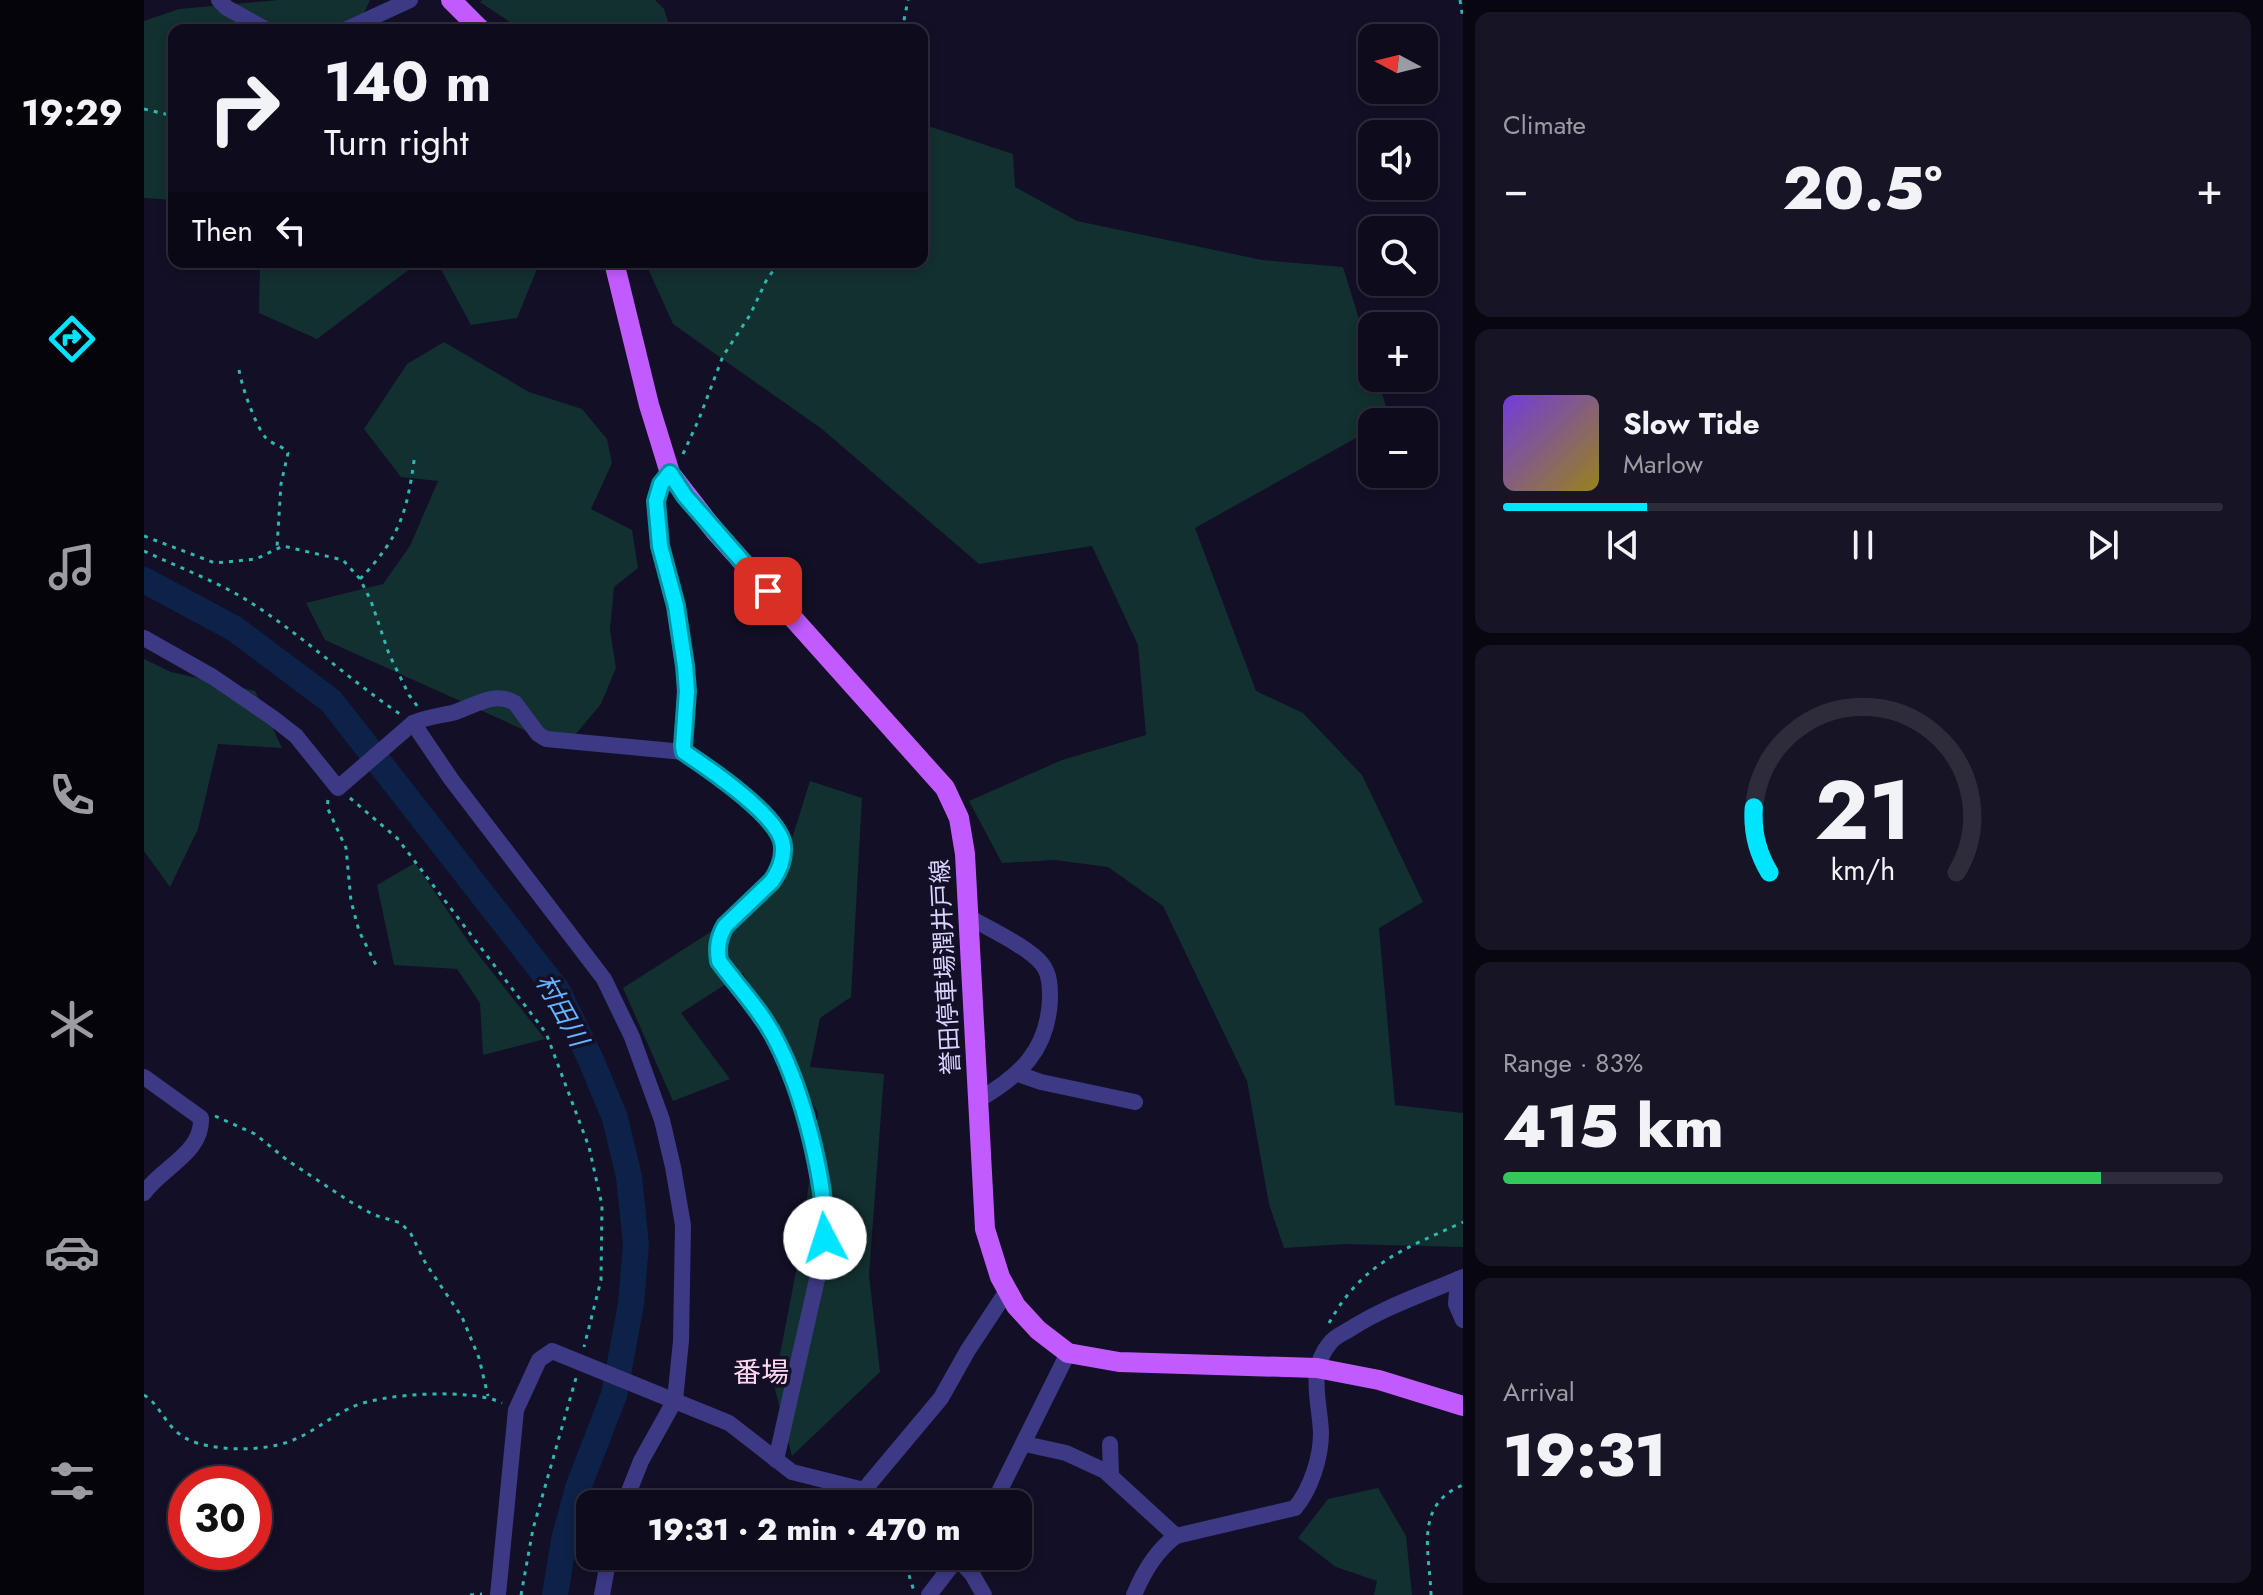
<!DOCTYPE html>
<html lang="en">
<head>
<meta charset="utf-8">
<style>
	:root { --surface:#0e0b1c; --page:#171425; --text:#f1f3f6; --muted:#9b9ba3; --line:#2e2b3b; --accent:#00e5ff }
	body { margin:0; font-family:Jost,"Noto Sans JP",sans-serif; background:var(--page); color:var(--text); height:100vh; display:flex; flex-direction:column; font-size:30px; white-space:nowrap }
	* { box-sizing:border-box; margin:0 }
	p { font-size:26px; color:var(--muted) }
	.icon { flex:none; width:44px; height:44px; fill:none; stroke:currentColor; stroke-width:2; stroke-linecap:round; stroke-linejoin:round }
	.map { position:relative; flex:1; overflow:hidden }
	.details { display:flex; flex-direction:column; gap:12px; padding:12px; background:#08060f; width:800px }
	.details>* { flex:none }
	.top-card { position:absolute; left:24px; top:24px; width:760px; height:244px; border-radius:16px; box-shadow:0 4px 12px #0003,0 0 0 2px var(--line); background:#0e0b1c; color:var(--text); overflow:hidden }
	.needle { width:52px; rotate:277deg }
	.fabs { position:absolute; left:1214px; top:24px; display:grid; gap:16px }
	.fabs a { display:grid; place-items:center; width:80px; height:80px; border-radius:16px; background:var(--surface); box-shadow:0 4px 12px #0003,0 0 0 2px var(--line); font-size:40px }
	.speed { position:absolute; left:24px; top:1466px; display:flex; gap:16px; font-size:40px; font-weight:700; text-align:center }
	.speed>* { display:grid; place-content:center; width:104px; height:104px; border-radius:50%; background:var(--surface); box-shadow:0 4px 12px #0003,0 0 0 2px var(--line); line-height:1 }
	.speed .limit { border:12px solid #d22; background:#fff; color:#111 }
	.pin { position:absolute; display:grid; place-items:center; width:68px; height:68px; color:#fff; margin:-34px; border-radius:16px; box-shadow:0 4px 12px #0006 }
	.me { position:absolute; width:88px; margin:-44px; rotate:355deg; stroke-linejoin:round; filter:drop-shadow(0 0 6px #0008) }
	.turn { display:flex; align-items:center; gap:28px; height:168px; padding:0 24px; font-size:36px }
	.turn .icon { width:104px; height:104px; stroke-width:2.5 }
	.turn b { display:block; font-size:56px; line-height:68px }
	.then { display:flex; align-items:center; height:76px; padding:0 24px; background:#0003; gap:16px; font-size:30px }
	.big { font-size:60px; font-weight:800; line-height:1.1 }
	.details .widget { flex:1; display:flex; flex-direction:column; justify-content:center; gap:12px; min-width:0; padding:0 28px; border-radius:16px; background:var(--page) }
	.details .dial { align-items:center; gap:0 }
	.dial svg { height:208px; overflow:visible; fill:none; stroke:var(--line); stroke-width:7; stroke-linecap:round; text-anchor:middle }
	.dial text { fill:var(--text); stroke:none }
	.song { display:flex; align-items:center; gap:24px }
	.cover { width:96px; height:96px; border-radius:12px; background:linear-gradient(135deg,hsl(260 70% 55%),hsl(50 70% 35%)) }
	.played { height:8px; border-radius:4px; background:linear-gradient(90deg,var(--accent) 20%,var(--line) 20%) }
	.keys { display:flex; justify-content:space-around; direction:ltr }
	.heat { display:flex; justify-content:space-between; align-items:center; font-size:44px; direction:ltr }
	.charge { height:12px; border-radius:6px; background:linear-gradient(90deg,#34c759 83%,var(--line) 0) }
	.trip { position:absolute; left:432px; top:1490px; width:456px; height:80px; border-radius:16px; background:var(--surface); box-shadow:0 4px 12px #0003,0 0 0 2px var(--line); font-weight:800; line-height:80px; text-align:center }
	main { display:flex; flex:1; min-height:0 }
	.dock { display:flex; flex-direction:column; width:144px; justify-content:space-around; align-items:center; background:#06040b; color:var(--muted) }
	.dock .icon { width:56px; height:56px }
	.dock .on { color:var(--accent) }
	.dock b { font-size:36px; color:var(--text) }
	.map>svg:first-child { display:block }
	.green { fill:#12302f }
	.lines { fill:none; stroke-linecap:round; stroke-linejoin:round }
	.river { stroke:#0c2248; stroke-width:26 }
	.path { stroke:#2fb8b0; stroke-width:3; stroke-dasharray:4 6; stroke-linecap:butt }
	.minor { stroke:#3d3a85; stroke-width:16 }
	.major { stroke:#c25bff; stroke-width:20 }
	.route-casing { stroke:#0095a6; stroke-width:20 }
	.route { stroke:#00e5ff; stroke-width:14 }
	.labels { text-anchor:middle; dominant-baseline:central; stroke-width:7; stroke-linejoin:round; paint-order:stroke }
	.street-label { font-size:24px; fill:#d9d4ff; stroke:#130f26 }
	.water-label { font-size:26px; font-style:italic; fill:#62b6ff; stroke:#130f26 }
	.quarter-label { font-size:28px; fill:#ffd6f0; stroke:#130f26 }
</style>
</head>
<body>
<main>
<nav class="dock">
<b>19:29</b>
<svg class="icon on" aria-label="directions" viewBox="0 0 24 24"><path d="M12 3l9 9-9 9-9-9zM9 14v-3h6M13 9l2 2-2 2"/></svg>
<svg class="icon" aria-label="music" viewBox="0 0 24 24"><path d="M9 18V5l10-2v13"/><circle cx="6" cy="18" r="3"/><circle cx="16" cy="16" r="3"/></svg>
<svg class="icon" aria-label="phone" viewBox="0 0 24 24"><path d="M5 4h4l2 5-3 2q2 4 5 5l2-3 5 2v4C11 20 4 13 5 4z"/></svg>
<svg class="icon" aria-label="climate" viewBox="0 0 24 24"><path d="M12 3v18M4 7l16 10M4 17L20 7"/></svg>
<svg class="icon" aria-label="car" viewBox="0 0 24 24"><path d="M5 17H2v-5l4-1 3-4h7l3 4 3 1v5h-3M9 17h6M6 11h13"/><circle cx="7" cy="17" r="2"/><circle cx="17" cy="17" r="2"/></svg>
<svg class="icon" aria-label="filters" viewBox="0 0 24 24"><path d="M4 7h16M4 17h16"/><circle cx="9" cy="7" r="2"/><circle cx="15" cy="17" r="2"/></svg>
</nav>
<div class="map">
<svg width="1319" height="1595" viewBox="0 0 1319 1595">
	<rect width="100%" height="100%" fill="#130f26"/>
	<g class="green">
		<path d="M135,0h91l-14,30h-182v170l-30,-2v-177l35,-12z"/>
		<path d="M338,0h173l9,9 7,21h-149l-42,-28z"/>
		<path d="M778,124l91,30 2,33 62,34 185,39 81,7 29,94v17h5l13,41 -6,3h-12v7l-177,99 61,163 47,22 59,62 61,127 -44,26 16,177 68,8v134l-118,-3 -61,4 -15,-44 -22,-123 -84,-175 -55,-39 -53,-7 -53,3 -33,-62 93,-41 84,-25 -8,-90 -46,-99 -113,18 -157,-135 -149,-105 -28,-62h277z"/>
		<path d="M116,262h159l-102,77 -58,-26z"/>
		<path d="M293,262h103l-23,56 -46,7z"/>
		<path d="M300,342l85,50 53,17 25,30 5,24 -21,46 41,21 6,38 -24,19 -4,43 6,38 -15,36 -37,44 -239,-108 -19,-37 77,-19 27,-38 28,-65 -37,-4 -37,-48 43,-65z"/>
		<path d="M0,659l27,13 84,19 27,57 -64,-4 -20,85 -28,58 -26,-36z"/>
		<path d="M666,781l52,17 -11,199 -31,21 -10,49 74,7 -15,201 11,97 -88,84 -18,-71 26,-134 18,-138 -75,-140 -62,40 49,66 -57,22 -50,-113 153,-98z"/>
		<path d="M271,863l55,81 75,95 -62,16 -3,-52 -23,-34 -63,-4 -17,-80z"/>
		<path d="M1234,1488l28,48 6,59h-38l3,-14 -41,-14 -38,-29 30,-39z"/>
	</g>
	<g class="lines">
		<path class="river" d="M0,580l91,49 96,72 226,289 34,70 24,58 14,59 7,68 -5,59 -17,91 -36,93 -14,52 -9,55"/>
		<g class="path">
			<path d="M1316,0l3,19"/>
			<path d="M758,30l6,-30"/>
			<path d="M0,109l30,7"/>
			<path d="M95,370c3,17 16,55 27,68 7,7 16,7 22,15l-7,31 -4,63"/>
			<path d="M539,454l16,-35 24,-63 27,-41 17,-36 13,-17"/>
			<path d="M0,536l71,27 41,-4 27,-13 60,14 17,19 11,22 18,53 20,41 9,12"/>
			<path d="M0,551c32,15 66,28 96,45 57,34 105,81 160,118"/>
			<path d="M216,579c41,-43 47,-67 55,-125"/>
			<path d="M206,798l47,40 149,195 43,114 13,58 -1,75 -17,67"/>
			<path d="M184,800l-1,7 19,41 5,53 8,30 18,36"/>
			<path d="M71,1116l40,18 32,26 62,41 25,14 27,8 10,11 15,30 36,53 17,41 9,38"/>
			<path d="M1185,1323c34,-61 74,-73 134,-101"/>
			<path d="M0,1395c20,12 21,38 53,48 27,8 64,8 91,-1 23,-8 42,-25 64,-35 31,-14 120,-19 150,-4"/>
			<path d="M759,1556l11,35"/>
			<path d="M326,1595l12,-1"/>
			<path d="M377,1595l12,-66 43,-151"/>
			<path d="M1287,1595c-1,-42 -18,-90 32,-110"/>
		</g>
		<g class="minor">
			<path d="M75,0l8,8 40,22"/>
			<path d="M201,30l65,-30"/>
			<path d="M526,473l-12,19 -2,9 4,45 16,60 9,60 2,25 -4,55 1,6c24,16 97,65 99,94 1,13 -5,25 -11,35l-47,45c-7,12 -8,23 -6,35l59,82 22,58 7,23 18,93v21l-5,28 -44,194"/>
			<path d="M0,638l69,39 60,41 23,18 42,52 75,-65c13,-6 25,-7 39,-10 21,-6 42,-23 63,-10l23,31 8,5 138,13"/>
			<path d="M269,723l38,56 153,200 28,58 30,83 11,47 10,58 -2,116 -6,59 -34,61 -17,43"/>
			<path d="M825,917c20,12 58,29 73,47 8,10 8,23 8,35 -2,51 -30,77 -72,101"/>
			<path d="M874,1074l23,8 94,20"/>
			<path d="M0,1077l57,41c2,35 -40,50 -57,75"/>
			<path d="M1314,1279l-2,25 7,16"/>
			<path d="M881,1444l41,9 39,18 71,65"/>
			<path d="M966,1444l1,31"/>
			<path d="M720,1490l77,-92 27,-48 39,-59"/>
			<path d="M849,1504l75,-151"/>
			<path d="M813,1558l15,16 12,21"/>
			<path d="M354,1595l18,-185 23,-50 13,-9 177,72 63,49 72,18 23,14"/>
			<path d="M458,1595l7,-39"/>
			<path d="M785,1595l30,-39"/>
			<path d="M990,1595c9,-22 23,-45 42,-59l119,-28c16,-19 26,-51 26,-75 -1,-31 -14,-63 9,-90 4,-6 14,-10 20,-14 36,-23 74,-35 113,-52"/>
		</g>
		<g class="major">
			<path d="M307,0l30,30"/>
			<path d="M470,262l35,143 21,68 44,57 231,258 14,30 6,36 20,375 15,48 16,29 22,24 30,23 51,9 198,6 62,12 84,26"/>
		</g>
	</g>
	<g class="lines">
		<g class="route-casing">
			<path id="route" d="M624,591l-83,-95 -15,-23 -9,11 -5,17 4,45 16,60 9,60 2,25 -4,55 1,6c24,16 97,65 99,94 1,13 -4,25 -11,35l-47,45c-7,12 -8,22 -6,35 19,26 44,52 58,81 26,51 49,139 48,196"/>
		</g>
		<use href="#route" class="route"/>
	</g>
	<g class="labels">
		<g class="street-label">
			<text transform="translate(801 967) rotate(-93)">誉田停車場潤井戸線</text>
		</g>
		<g class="water-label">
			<text transform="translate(418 1010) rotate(61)">村田川</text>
		</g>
		<g class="quarter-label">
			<text x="617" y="1372">番場</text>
		</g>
	</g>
</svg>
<div class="fabs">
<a><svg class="needle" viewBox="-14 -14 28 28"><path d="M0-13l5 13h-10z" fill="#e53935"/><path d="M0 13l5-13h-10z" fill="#9b9ba3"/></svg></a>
<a><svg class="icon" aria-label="sound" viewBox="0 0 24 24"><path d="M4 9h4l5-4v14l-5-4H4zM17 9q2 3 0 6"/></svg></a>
<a><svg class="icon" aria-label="search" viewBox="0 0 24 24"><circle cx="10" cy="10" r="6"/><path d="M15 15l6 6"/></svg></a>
<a>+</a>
<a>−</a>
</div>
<div class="speed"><div class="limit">30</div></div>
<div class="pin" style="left:624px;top:591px;background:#d93025"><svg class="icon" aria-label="arrive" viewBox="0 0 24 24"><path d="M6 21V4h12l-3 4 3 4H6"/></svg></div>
<svg class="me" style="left:681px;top:1238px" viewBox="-20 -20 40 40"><circle r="19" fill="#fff"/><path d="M0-13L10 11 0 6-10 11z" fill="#00e5ff"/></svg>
<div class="trip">19:31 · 2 min · 470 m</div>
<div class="top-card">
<div class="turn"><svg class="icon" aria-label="right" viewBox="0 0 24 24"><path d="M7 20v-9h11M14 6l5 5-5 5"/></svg><div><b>140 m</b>Turn right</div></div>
<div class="then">Then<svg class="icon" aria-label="left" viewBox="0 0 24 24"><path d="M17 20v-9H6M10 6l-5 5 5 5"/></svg></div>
</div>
</div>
<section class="details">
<div class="widget"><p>Climate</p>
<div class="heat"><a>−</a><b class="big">20.5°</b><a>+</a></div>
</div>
<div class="widget">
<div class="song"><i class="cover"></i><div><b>Slow Tide</b><p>Marlow</p></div></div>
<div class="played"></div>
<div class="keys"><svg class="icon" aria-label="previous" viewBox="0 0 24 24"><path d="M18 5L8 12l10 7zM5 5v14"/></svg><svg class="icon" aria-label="pause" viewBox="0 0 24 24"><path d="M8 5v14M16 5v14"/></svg><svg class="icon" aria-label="next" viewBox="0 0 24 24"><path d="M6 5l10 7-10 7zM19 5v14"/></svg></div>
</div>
<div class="widget dial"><svg viewBox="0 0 100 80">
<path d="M14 69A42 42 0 1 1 86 69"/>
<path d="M14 69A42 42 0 0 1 8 44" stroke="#00e5ff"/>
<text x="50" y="56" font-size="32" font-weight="700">21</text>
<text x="50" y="72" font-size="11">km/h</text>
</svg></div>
<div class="widget"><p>Range · 83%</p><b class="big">415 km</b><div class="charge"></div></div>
<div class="widget"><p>Arrival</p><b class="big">19:31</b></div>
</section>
</main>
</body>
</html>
